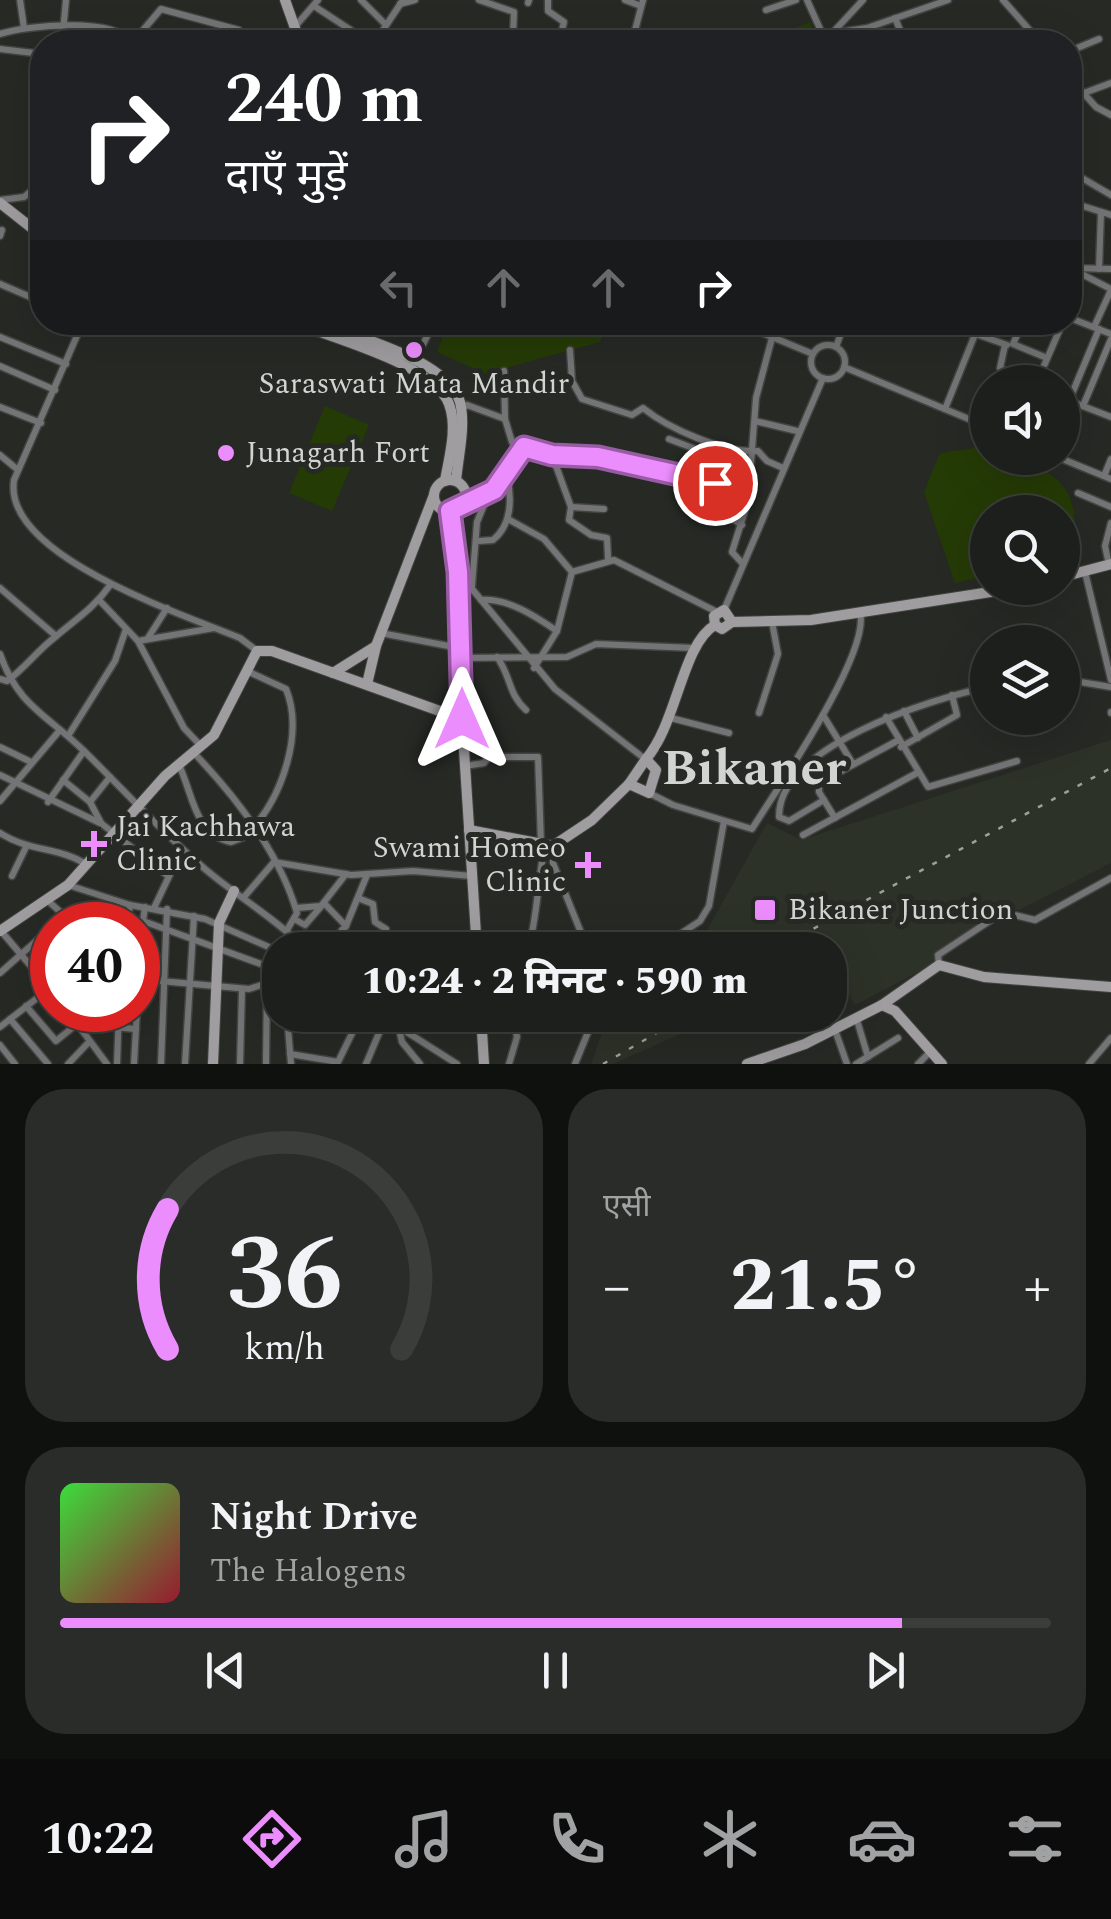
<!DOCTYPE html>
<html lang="hi">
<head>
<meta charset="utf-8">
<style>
	:root { --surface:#1c1f1b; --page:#292c28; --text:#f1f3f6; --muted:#a0a2a3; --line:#3a3d3a; --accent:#eb8dfc }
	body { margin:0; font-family:Spectral,"Noto Sans Devanagari",serif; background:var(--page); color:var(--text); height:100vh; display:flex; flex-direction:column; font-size:38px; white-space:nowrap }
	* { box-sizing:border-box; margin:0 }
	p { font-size:32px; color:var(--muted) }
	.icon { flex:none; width:55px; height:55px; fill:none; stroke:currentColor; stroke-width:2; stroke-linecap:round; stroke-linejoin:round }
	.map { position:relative; height:1064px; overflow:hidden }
	.panel { display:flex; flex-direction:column; gap:25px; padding:25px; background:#0f110f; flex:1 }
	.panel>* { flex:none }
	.banner { position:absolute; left:30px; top:30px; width:1052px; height:305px; border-radius:40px; box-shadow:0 10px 40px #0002,0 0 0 2px var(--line); background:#202124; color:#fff; overflow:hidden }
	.tools { position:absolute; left:970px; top:365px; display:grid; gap:20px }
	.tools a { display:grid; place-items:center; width:110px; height:110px; border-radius:50%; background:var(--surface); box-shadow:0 10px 40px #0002,0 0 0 2px var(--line); font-size:50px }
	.speed { position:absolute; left:30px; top:902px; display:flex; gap:20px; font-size:50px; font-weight:700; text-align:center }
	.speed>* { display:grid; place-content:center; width:130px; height:130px; border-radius:50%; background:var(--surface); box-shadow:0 10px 40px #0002,0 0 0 2px var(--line); line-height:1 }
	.speed .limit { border:15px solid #d22; background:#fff; color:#111 }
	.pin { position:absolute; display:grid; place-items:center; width:85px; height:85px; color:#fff; margin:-42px; border:5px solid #fff; border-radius:50%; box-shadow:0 2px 10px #0007 }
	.me { position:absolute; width:110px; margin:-55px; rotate:0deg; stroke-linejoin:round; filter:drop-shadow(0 0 8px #0008) }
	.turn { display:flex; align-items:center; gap:35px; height:210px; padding:0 30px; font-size:45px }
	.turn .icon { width:130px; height:130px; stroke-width:2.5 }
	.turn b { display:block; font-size:70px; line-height:85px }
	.lanes { display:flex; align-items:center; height:95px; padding:0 30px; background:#0003; justify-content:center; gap:50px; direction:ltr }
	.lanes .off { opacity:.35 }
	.big { font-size:75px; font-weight:800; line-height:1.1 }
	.panel .tile { flex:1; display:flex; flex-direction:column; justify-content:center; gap:15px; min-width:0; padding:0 35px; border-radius:40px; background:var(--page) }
	.panel .dial { align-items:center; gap:0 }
	.dial svg { height:260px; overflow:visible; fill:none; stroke:var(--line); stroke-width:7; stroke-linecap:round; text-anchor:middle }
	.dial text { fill:var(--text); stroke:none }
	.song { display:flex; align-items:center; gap:30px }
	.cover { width:120px; height:120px; border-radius:15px; background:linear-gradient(135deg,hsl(120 70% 55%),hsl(350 70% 35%)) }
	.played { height:10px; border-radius:5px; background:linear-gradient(90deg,var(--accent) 85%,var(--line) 85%) }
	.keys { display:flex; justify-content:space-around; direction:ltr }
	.heat { display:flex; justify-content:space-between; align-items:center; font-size:55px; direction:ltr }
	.panel .tiles { flex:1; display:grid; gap:25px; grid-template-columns:1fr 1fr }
	.tile:last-child { grid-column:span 2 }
	.trip { position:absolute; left:262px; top:932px; width:585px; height:100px; border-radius:40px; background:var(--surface); box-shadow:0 10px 40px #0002,0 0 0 2px var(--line); font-weight:800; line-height:100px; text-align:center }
	.dock { display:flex; height:160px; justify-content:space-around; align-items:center; background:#0b0c0b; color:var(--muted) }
	.dock .icon { width:70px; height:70px }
	.dock .current { color:var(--accent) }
	.dock b { font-size:45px; color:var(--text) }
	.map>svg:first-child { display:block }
	.built { fill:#2d3228 }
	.green { fill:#253b06 }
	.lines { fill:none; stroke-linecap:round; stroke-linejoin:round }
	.street-casing { stroke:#424440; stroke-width:9 }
	.secondary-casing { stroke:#424440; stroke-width:12 }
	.street { stroke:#747375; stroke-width:6 }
	.secondary { stroke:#a09da0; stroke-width:10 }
	.rail { stroke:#9ea09c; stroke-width:2.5; stroke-dasharray:5 10; stroke-linecap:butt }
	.route-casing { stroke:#995ca4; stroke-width:25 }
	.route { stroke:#eb8dfc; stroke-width:18 }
	.poi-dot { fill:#eb8dfc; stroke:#262924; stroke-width:4 }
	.labels { text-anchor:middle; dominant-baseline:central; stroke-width:10; stroke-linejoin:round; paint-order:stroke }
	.poi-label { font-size:30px; fill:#d2d4d1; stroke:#262924; text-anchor:start }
	.town-label { font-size:50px; font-weight:bold; fill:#d2d4d1; stroke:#262924 }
</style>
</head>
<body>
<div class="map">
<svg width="1111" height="1064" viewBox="0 0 1111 1064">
	<rect width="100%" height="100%" fill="#262924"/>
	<g class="built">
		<path d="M1111,740v123l-92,47h-20l-58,39 4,9 -90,47 -18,-31 -7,3v-27h-145l16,-9 66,-118 34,17z"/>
		<path d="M608,1015h115l-110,49h-22z"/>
	</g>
	<g class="green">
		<path d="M810,22l8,20h-61z"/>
		<path d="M448,323h160l-8,19 -91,25 -12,19 -9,-11 -51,-23z"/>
		<path d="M325,406l44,19 -37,86 -43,-18z"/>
		<path d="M981,447l6,2 1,9c64,0 104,34 79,101l-4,1 -1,-48h-74l-1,64 -32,7 -31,-91 16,-39z"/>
	</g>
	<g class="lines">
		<g class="street-casing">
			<g id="street">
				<path d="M20,0l4,28"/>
				<path d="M361,0l25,25"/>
				<path d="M479,0l35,12 -1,24 7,6"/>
				<path d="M548,0v11l16,11 -5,20"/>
				<path d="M625,0l16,6"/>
				<path d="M807,0l19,42"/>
				<path d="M1003,0l37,42"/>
				<path d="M528,3l1,-3"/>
				<path d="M400,4l15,-4"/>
				<path d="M314,6l55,36"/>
				<path d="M766,10l30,-10"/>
				<path d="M895,18l10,24"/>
				<path d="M833,33l34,-5 81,-28"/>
				<path d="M0,34c26,-9 115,-17 131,8"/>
				<path d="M62,42l4,-42"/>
				<path d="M133,42l28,-33 78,21 4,12"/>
				<path d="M244,42l42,-5 32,-37"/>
				<path d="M375,42l28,-42"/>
				<path d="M632,42l11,-42"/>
				<path d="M824,42l39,-42"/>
				<path d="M0,49l42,5"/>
				<path d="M1070,51l29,-12"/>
				<path d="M1070,78l26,29 15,8"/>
				<path d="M1084,93l27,-10"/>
				<path d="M1070,171l41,24"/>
				<path d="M0,200l24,-3 18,-15"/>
				<path d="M1070,202l41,13"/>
				<path d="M0,236l2,-6"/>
				<path d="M1070,268l41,21"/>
				<path d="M1072,268l39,1"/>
				<path d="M1099,269l2,-57"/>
				<path d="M0,284l42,18"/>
				<path d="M1070,318l41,16"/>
				<path d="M83,322l-69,158c-12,76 171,135 226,158l16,12"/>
				<path d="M736,322l77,32"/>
				<path d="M1023,322l-10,22 34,14"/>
				<path d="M1094,327l17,-37"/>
				<path d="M976,334l31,11"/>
				<path d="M0,337l66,27"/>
				<path d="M1005,345l-5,23 26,14"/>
				<circle cx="828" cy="362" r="17"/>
				<path d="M836,347l9,-25"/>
				<path d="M570,350l2,31 10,18 50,16 11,-7c26,21 81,45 115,43l9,10 16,7"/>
				<path d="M0,366l55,24"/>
				<path d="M844,367l144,60"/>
				<path d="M411,369l23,-47"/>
				<path d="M504,371l1,48 7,23 40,13 45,2 121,26 -4,24 28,18"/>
				<path d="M1037,382l26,-60"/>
				<path d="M1062,398l49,19"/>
				<path d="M1069,401l30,-72"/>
				<path d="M1083,406l28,-67"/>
				<path d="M0,407l41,16"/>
				<path d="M462,409l5,-4 38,14"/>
				<path d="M945,409l35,-87"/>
				<path d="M755,421l42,10"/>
				<path d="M669,439l55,21 8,10 18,1"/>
				<path d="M0,455l18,15"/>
				<path d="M552,455l19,52 -2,13 22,15 16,3 1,20"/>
				<path d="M1060,458l51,21"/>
				<path d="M1104,476l7,-17"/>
				<path d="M1078,493l33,14"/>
				<path d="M463,503l31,-13 30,-43"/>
				<path d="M571,507l33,2"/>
				<path d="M508,519l36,20 28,33 -15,59 -23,37"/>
				<path d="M479,541l14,-1c19,-15 19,-42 14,-63"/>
				<path d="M743,564l-11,-12 16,-51 8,-103 16,-60"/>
				<path d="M1109,565l-4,-19 6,-23"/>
				<path d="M458,572l97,117 90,70"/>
				<path d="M572,572l42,-12 103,52"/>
				<path d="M1085,572l26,108"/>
				<path d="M472,586l5,-64 12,-29"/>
				<path d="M0,588l56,48"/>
				<path d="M481,600c27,-2 54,16 76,31"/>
				<path d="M100,601l38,40 76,-13"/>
				<path d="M724,610l99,-232"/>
				<path d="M381,633l78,15"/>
				<path d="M148,638l19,-30"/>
				<path d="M138,641l46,87 17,18"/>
				<path d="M0,654c18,52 46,60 83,96 41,40 78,82 122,119 33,28 70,49 102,81"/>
				<path d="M497,657c14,19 11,37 29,53"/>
				<path d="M461,658l106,-1 29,-13 98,4"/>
				<path d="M247,671l39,18c18,44 -4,107 -34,140"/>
				<path d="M0,679l7,2c18,-13 30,-30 47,-43 22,-19 40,-30 57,-54"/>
				<path d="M1062,679l49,8"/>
				<path d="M904,711l14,27"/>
				<path d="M759,713l19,-59 -6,-32"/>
				<path d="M1111,713v-1"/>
				<path d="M823,715l30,49"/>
				<path d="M886,717l42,70 89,-26"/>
				<path d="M671,718l58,15"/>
				<path d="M68,736l47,-75 11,-32"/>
				<path d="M0,747l29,14"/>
				<path d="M901,747l56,-32 -5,-20"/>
				<path d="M194,753c41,43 86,101 103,160l-10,17"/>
				<path d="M178,763c15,29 15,71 53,79l24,-9"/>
				<path d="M465,766l19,-3 5,-6h49l3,86"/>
				<path d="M0,775l102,49 66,52"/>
				<path d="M63,780l27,22 11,21"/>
				<path d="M649,793l24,12 79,24c25,-40 119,-176 108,-217"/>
				<path d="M824,800l-35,21 -10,-4c-1,-71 152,-118 209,-130"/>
				<path d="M0,801l60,-71"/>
				<path d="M48,802l36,-51"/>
				<path d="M90,802l20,-25"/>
				<path d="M835,818l-16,-26v-9l78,-42"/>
				<path d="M0,833c29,19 61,14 87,32"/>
				<path d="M803,835l114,-62"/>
				<path d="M553,846v17l35,87"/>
				<path d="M12,876l14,-29"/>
				<path d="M68,885l62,20 75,14 75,33"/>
				<path d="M244,897l30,-35 77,13 62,-4 59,5"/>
				<path d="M358,898l15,6 2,18 11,7"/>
				<path d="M47,900l28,25"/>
				<path d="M145,907l-2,14 137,50"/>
				<path d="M154,908l18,-38 13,-17"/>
				<path d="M296,908l25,-2 25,-32"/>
				<path d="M296,920l9,5 19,-22 22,23"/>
				<path d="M127,925l3,-20"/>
				<path d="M342,930l29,20"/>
				<path d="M1,931l51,60"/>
				<path d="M324,950l22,-24 21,-51"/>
				<path d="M528,950c10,-35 9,-68 17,-104"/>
				<path d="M656,950l44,-29 9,-15 15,-85"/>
				<path d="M939,965l-1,-10 59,-39 9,-3 29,7 76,-42"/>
				<path d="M0,973l52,-46"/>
				<path d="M138,977l5,-56"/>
				<path d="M138,979l111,10 31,-10"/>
				<path d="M26,1006l30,35 21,-17 59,5"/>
				<path d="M67,1010l40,54"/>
				<path d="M287,1015l4,49"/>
				<path d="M380,1015l77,49"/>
				<path d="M856,1017l12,40"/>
				<path d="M10,1019l38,45"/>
				<path d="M87,1025v-15"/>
				<path d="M0,1027l50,-39"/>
				<path d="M101,1027l1,-17"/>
				<path d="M399,1029l3,13 18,22"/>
				<path d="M835,1030l12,34"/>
				<path d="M0,1045l15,19"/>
				<path d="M290,1054l48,8 23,-47"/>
				<path d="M68,1064l20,-21"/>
				<path d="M117,1064l2,-54"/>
				<path d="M134,1064l3,-54"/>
				<path d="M161,1064l6,-155"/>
				<path d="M185,1064l9,-148"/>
				<path d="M240,1064l2,-75"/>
				<path d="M266,1064l1,-82"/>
				<path d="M366,1064l19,-45"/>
				<path d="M509,1064l8,-27 -4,-22"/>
				<path d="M575,1064l20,-49"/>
				<path d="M856,1064l42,-26"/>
				<path d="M918,1064l12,-12"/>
				<path d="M1089,1064l22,-26"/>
			</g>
		</g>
		<g class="secondary-casing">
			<g id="secondary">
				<path d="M285,0l15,42"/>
				<path d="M0,203l42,33"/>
				<path d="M293,322c38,16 141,42 156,82 9,24 0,53 -4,77"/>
				<path d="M318,322c38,15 130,38 142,80 6,24 -2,55 -4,79"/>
				<circle cx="450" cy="496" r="16"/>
				<path d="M450,511l8,61 4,147 15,231"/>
				<path d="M1062,577l49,-13"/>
				<path d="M732,622l-8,-12 -10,6 1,9 7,4 10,-7 79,-2 205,-32"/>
				<path d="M333,673l43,-27"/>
				<path d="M367,684l9,-38 58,-151"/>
				<path d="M646,759c31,-35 36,-115 69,-134"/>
				<path d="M646,759l10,11 -7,23 -20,-9z"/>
				<path d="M469,830l84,16 39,-26 37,-36"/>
				<path d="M0,931l68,-46 97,-109 49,-41 43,-84h15l190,68"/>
				<path d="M882,1005l13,6 47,53"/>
				<path d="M481,1015l3,49"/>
				<path d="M213,1064l6,-141 15,-32"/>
				<path d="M747,1064l58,-20 77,-39 57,-40 45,12 127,10"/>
			</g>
		</g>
		<use href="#street" class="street"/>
		<use href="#secondary" class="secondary"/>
		<g class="rail">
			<path d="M774,950l337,-182"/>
			<path d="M603,1064l85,-49"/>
		</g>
	</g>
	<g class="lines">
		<g class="route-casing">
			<path id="route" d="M462,719l-4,-147 -8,-61 44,-21 30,-43 28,8 46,2 117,26"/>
		</g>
		<use href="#route" class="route"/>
	</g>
	<g class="poi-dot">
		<circle cx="414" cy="350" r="10"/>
		<circle cx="226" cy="453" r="10"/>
		<path d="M89 829h10v10h10v10h-10v10h-10v-10h-10v-10h10z"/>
		<path d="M583 850h10v10h10v10h-10v10h-10v-10h-10v-10h10z"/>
		<rect x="753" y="898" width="24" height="24" rx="5"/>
	</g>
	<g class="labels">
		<g class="poi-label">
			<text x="414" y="384" text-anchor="middle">Saraswati Mata Mandir</text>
			<text x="246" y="453">Junagarh Fort</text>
			<text x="116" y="827">Jai Kachhawa<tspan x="116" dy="34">Clinic</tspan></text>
			<text x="566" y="848" text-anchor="end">Swami Homeo<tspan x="566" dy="34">Clinic</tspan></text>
			<text x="788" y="910">Bikaner Junction</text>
		</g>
		<g class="town-label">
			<text x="754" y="769">Bikaner</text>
		</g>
	</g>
</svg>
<div class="tools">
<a><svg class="icon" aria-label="sound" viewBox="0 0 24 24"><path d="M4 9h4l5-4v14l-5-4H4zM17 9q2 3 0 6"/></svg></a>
<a><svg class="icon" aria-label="search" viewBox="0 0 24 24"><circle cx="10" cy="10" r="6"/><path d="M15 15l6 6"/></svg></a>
<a><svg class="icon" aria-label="layers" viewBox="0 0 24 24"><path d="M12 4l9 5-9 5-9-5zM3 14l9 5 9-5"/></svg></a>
</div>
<div class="speed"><div class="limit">40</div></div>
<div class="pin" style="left:715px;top:483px;background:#d93025"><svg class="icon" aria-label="arrive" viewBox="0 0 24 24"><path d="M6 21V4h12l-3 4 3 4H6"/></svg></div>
<svg class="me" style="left:462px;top:719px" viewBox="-20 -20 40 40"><path d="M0-17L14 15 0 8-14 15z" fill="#eb8dfc" stroke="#fff" stroke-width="4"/></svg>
<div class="trip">10:24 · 2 मिनट · 590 m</div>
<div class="banner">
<div class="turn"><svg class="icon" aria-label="right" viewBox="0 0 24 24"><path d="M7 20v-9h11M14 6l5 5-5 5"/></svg><div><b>240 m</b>दाएँ मुड़ें</div></div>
<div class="lanes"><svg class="icon off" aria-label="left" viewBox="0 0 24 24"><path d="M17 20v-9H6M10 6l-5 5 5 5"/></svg><svg class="icon off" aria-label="ahead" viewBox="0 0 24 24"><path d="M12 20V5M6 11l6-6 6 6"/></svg><svg class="icon off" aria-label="ahead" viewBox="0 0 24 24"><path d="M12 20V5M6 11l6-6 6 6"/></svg><svg class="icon" aria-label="right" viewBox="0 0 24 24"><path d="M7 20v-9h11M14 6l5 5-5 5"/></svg></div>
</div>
</div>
<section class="panel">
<div class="tiles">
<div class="tile dial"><svg viewBox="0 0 100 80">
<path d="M14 69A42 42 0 1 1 86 69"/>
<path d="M14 69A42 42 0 0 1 14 26" stroke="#eb8dfc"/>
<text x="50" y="56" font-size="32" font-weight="700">36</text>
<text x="50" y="72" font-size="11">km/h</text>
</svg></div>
<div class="tile"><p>एसी</p>
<div class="heat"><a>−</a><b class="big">21.5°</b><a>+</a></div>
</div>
<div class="tile">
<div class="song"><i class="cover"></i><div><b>Night Drive</b><p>The Halogens</p></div></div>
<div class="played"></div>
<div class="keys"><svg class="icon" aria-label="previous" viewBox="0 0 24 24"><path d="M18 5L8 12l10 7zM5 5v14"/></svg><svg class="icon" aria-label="pause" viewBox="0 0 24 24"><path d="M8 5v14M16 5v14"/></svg><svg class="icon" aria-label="next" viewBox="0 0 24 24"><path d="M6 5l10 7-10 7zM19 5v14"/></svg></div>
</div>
</div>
</section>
<nav class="dock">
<b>10:22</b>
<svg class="icon current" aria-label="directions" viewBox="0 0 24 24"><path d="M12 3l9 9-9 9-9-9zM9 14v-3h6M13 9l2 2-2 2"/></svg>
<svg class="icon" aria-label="music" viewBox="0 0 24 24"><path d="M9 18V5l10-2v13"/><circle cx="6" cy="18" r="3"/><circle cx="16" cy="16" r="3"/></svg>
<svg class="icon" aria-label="phone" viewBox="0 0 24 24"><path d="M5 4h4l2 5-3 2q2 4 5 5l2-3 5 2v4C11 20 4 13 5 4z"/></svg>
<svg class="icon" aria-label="climate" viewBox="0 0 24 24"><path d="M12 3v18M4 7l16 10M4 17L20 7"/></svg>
<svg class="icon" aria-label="car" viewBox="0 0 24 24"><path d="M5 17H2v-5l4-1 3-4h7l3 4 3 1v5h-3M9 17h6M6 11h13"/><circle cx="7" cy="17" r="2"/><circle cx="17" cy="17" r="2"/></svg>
<svg class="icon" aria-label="filters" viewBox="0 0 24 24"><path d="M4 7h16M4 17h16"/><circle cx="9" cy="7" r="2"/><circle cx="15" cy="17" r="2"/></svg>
</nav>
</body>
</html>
